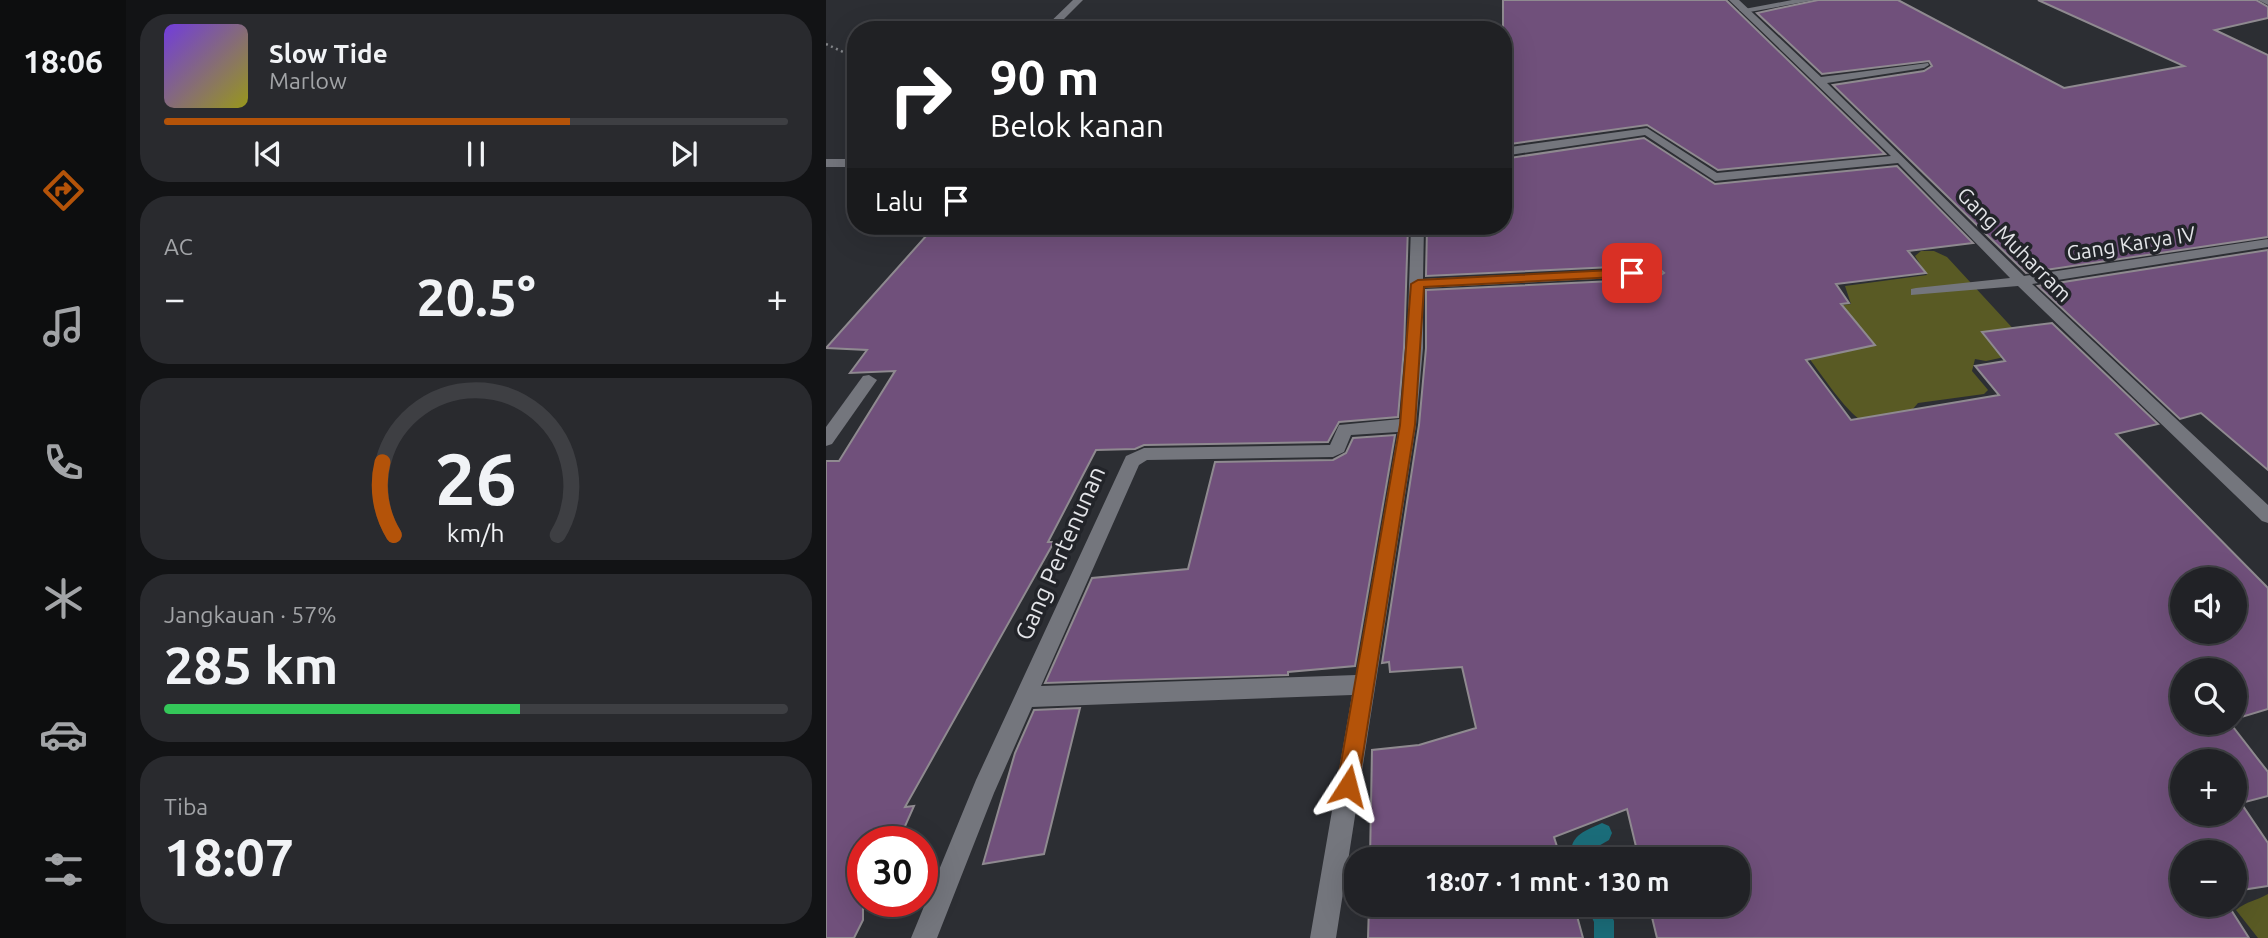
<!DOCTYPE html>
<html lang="id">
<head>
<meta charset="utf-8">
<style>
	:root { --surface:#212226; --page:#292a2e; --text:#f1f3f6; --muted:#a2a4a7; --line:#3e3f43; --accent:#b45309 }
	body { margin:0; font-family:Ubuntu,sans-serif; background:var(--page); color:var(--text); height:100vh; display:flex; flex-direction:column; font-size:26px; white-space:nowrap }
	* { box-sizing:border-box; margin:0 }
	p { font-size:23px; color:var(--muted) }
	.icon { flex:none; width:38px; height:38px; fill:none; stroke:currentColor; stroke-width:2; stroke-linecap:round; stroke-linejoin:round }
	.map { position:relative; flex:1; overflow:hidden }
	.sheet { display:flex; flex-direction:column; gap:14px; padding:14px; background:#121315; width:700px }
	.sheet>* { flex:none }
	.top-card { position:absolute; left:21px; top:21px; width:665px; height:214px; border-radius:28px; box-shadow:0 7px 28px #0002,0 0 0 2px var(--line); background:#202124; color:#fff; overflow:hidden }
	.fabs { position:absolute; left:1344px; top:567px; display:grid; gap:14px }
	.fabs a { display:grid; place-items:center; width:77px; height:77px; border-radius:50%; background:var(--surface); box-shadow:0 7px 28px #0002,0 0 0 2px var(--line); font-size:35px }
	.speed { position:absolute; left:21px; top:826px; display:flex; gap:14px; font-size:35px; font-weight:700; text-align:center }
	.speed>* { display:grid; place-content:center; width:91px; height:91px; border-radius:50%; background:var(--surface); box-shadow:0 7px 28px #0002,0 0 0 2px var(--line); line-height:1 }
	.speed .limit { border:10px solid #d22; background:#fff; color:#111 }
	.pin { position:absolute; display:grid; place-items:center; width:60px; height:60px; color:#fff; margin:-30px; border-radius:14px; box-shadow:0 4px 10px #0006 }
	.me { position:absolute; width:77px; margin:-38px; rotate:9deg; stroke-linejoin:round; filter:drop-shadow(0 0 5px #0008) }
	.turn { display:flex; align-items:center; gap:24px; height:147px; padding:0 28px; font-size:32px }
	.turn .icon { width:91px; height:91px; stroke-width:2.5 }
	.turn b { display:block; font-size:49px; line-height:60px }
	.then { display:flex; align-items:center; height:66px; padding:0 28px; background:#0003; gap:14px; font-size:26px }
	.big { font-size:52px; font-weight:700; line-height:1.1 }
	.sheet .card { flex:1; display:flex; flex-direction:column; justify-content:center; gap:10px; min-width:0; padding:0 24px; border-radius:28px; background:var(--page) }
	.sheet .dial { align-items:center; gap:0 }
	.dial svg { height:182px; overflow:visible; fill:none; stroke:var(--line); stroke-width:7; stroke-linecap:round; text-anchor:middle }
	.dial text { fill:var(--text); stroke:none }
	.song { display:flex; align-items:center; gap:21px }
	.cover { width:84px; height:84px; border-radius:10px; background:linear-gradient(135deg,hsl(260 70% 55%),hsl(60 70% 35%)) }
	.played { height:7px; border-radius:4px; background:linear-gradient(90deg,var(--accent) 65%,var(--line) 65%) }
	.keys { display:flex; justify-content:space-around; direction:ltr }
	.heat { display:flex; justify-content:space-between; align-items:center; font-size:38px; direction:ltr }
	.charge { height:10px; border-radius:5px; background:linear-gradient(90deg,#34c759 57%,var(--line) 0) }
	.trip { position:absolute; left:518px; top:847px; width:406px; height:70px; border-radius:28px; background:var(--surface); box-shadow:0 7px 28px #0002,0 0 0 2px var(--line); font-weight:700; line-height:70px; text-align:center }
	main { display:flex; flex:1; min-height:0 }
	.menu { display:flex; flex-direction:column; width:126px; justify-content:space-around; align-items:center; background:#0d0e0f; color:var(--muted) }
	.menu .icon { width:49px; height:49px }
	.menu .active { color:var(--accent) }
	.menu b { font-size:32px; color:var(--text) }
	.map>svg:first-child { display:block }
	.green { fill:#595a24 }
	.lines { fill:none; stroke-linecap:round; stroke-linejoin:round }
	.stream { fill:#1b6d7a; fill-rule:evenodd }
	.building { fill:#70507b; stroke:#8f8a90; stroke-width:2; fill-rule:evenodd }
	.path { stroke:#84868a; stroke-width:2.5; stroke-dasharray:2 3.5; stroke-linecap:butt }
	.service { fill:#74767d; fill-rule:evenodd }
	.minor { fill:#74767d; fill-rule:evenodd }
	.route { fill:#b45309; stroke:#753606; stroke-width:2 }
	.labels { text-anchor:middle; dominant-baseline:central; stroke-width:7; stroke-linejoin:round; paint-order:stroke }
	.far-street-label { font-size:21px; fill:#e3e4e8; stroke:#222429 }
	.street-label { font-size:24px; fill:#e3e4e8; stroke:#222429 }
</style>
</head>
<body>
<main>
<nav class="menu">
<b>18:06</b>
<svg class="icon active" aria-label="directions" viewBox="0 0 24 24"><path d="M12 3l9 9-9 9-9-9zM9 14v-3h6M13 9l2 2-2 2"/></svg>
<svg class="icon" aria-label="music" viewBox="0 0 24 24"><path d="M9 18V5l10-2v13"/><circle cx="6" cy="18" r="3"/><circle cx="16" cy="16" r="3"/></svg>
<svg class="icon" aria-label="phone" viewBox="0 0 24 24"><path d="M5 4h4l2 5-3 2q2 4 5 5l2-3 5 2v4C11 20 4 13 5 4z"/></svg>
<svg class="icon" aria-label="climate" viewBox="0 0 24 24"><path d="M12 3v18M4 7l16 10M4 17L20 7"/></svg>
<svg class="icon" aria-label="car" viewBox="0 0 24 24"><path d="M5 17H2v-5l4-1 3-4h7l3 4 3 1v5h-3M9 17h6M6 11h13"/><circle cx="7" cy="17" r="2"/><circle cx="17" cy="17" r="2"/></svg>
<svg class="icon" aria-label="filters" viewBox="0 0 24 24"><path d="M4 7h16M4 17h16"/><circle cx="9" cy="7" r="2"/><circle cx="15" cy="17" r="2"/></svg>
</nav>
<section class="sheet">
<div class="card">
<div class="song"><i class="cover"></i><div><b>Slow Tide</b><p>Marlow</p></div></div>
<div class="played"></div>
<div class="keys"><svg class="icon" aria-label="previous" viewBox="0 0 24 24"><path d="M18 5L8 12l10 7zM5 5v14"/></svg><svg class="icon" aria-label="pause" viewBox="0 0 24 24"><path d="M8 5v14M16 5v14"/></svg><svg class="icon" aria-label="next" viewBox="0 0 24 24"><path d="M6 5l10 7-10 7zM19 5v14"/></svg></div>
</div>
<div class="card"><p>AC</p>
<div class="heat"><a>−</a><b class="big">20.5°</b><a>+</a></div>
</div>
<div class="card dial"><svg viewBox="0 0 100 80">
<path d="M14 69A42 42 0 1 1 86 69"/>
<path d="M14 69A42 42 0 0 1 9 37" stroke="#b45309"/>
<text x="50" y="56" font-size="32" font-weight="700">26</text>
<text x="50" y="72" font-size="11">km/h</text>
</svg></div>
<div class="card"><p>Jangkauan · 57%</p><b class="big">285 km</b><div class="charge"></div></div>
<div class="card"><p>Tiba</p><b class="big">18:07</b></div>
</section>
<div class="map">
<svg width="1442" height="938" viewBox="0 0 1442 938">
	<rect width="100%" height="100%" fill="#2c2e33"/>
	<g class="green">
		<path d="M1095,251h13l13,6 71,77 10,18 -42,9 -11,-2 -3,12 16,19 -4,4 -66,9 -6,7 -53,9c-19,-15 -38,-46 -54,-66l29,-47 17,-2 -6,-18 82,-11 -12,-19z"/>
		<path d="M1442,894v44h-10l-22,-28c11,-9 20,-9 32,-16z"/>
	</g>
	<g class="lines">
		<g class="stream">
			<path d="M776,823l7,3 3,7 -3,7 -19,11 1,8h-20c-2,-23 11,-27 31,-36z"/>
			<path d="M760,905h21l7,16v17h-20v-16z"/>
		</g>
	</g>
	<g class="building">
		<path d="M677,0h223l159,154 -167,16 -71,-45 -144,20z"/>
		<path d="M992,0h80l166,88 120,-22 -146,-66h218l12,7v11l-53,12 53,25v182l-242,36 -193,-188 91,-14 8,-5 -3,-5 -107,13 -65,-61z"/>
		<path d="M818,138l71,46 182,-18 76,77 -65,8 18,22 -90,11 13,19 -8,1 34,41 -69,15 45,60 148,-25 -24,-29 30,-5 -23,-29 70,-9 106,101 -42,10 152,154v121l-33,10v-49h-53v53h48l38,49v24l-27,7 27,40v43l-33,5v-39h-53v53h46l21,33h-592l-8,-33h89v-46h-99l-12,-50 -73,28 7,22h-191l2,-109 47,-5 57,-17 -14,-61 -72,5 -1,-10 -7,1 37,-238 7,-77v-58l229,-11 9,-6 -9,-8 -229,11 1,-50h76v-67zM1356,579h53v53h-53zM1356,761h53v53h-53z"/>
		<path d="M109,226h473l-4,122 -6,69 -59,5 -11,20 -184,3 -9,4 -39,1 -48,92h6l-149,265 9,-1 -16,36h-35v78l-9,18h-28v-477h13l56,-90 -45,2 17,-23 -41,-2z"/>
		<path d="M1442,250v220l-67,-57 -21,6 -142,-133z"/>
		<path d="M569,435l-40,231 -67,6v3l-243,8 47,-105 96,-9 27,-107 118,-2 13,-7 7,-15z"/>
		<path d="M254,708l-36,146 -61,10 32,-111 19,-43z"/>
		<path d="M543,905h205l9,33h-215z"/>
	</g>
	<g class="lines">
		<path class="path" d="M0,44l30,14"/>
		<g class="service">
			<path d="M247,0h10l-30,30h-11z"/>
			<path d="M966,0h23l-71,13 -5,-3z"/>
			<rect x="0" y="159" width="30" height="8"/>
			<path d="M43,375l8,5 -45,64 -6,2v-19l37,-51z"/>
		</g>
		<g class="minor">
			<path d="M903,0h10l82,77 107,-14 1,2 -5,3 -97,15 197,193 244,-37v8l-236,37 236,221v18l-6,-2 -244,-235 -107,9v-6l5,-1 94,-10 -112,-115 -183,18 -70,-46 -142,21v-8l144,-20 70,45 174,-17z"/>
			<path d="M1432,0h10v5z"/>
			<path d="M585,226h13l-1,53 232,-11 7,4 -7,4 -232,12v60l-7,77 -80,513h-26l42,-243 -320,12 -38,86 -57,145h-26l65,-158 150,-324 18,-8 186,-3 9,-20 61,-6 7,-71zM572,432l-42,243 -315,11 98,-221 8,-5 186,-3 11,-5 7,-17z"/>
		</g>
	</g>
	<path class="route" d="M806,269l6,4 -2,3 -212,11 -9,138 -57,361 -3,7 -7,3 -8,-3 -3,-7 63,-361 11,-141 7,-4z"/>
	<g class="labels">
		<g class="far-street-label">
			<text transform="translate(1305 243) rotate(-9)">Gang Karya IV</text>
			<text transform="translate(1189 244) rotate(45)">Gang Muharram</text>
		</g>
		<g class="street-label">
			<text transform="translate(234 553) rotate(-66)">Gang Pertenunan</text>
		</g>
	</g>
</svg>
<div class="fabs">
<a><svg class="icon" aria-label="sound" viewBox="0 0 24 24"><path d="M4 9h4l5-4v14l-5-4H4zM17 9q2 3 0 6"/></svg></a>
<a><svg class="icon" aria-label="search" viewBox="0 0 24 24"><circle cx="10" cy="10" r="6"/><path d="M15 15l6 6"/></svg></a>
<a>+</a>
<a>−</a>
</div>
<div class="speed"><div class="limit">30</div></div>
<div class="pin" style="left:806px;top:273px;background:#d93025"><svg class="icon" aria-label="arrive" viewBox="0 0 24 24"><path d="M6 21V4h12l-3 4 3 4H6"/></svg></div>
<svg class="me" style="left:522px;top:786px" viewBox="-20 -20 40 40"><path d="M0-17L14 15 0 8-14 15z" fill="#b45309" stroke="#fff" stroke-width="4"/></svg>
<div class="trip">18:07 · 1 mnt · 130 m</div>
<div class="top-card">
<div class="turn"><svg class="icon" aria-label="right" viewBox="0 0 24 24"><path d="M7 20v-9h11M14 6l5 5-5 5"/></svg><div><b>90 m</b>Belok kanan</div></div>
<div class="then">Lalu<svg class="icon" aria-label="arrive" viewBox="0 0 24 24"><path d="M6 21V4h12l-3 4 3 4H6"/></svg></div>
</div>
</div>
</main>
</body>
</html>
